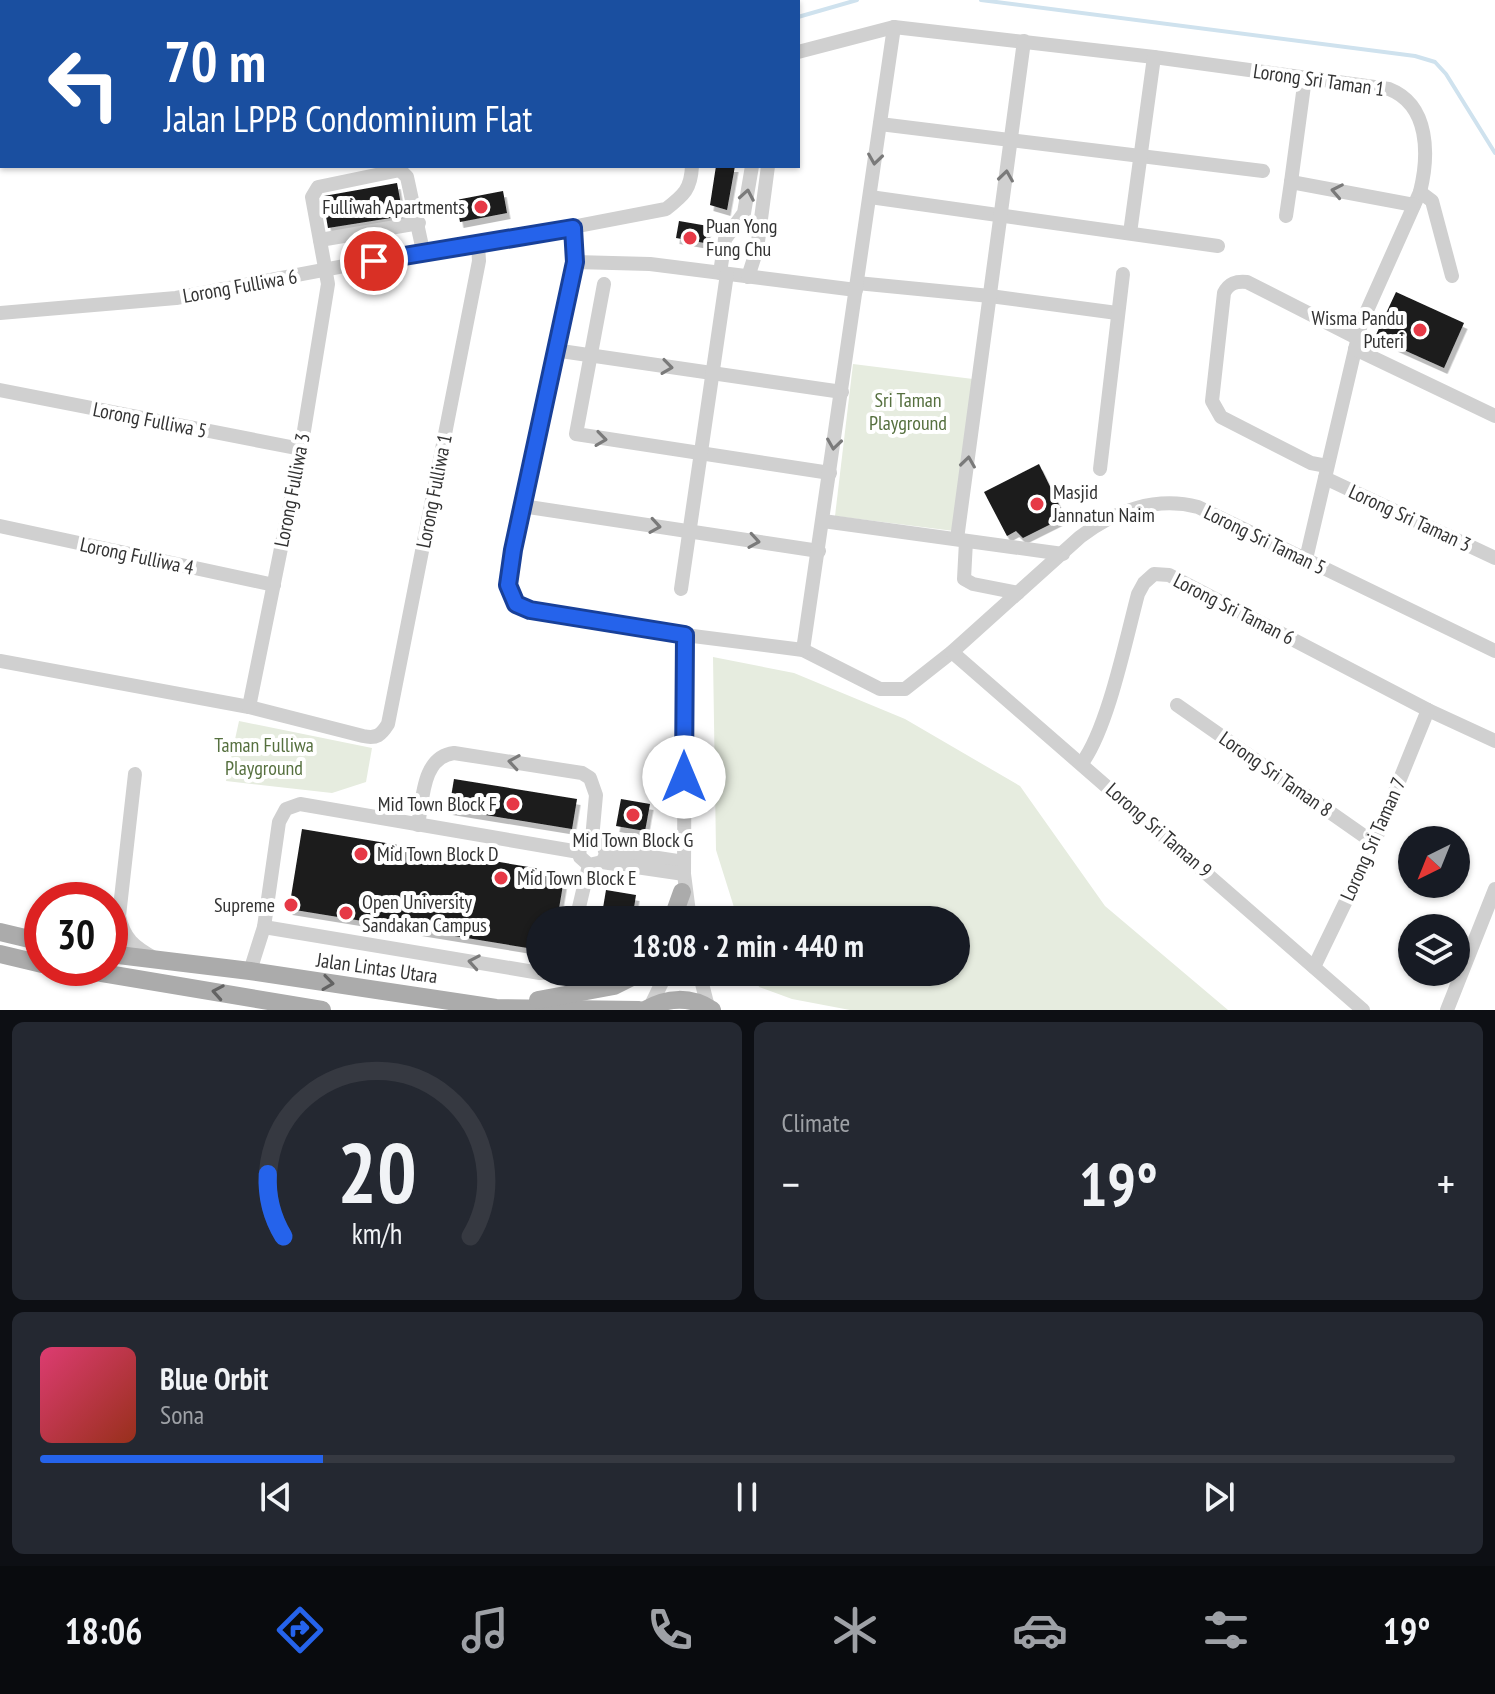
<!DOCTYPE html>
<html lang="en">
<head>
<meta charset="utf-8">
<style>
	:root { --surface:#171b24; --page:#242831; --text:#f1f3f6; --muted:#9ea1a6; --line:#363941; --accent:#2563eb }
	body { margin:0; font-family:"PT Sans Narrow",sans-serif; background:var(--page); color:var(--text); height:100vh; display:flex; flex-direction:column; font-size:30px; white-space:nowrap }
	* { box-sizing:border-box; margin:0 }
	p { font-size:26px; color:var(--muted) }
	.icon { flex:none; width:44px; height:44px; fill:none; stroke:currentColor; stroke-width:2; stroke-linecap:round; stroke-linejoin:round }
	.map { position:relative; height:1010px; overflow:hidden }
	.details { display:flex; flex-direction:column; gap:12px; padding:12px; background:#0d0f14; flex:1 }
	.details>* { flex:none }
	.banner { position:absolute; left:0px; top:0px; width:800px; height:168px; box-shadow:0 2px 6px #0004; background:#1a4fa0; color:#fff; overflow:hidden }
	.needle { width:52px; rotate:223deg }
	.fabs { position:absolute; left:1398px; top:826px; display:grid; gap:16px }
	.fabs a { display:grid; place-items:center; width:72px; height:72px; border-radius:50%; background:var(--surface); box-shadow:0 2px 6px #0004; font-size:40px }
	.speed { position:absolute; left:24px; top:882px; display:flex; gap:16px; font-size:40px; font-weight:700; text-align:center }
	.speed>* { display:grid; place-content:center; width:104px; height:104px; border-radius:50%; background:var(--surface); box-shadow:0 2px 6px #0004; line-height:1 }
	.speed .limit { border:12px solid #d22; background:#fff; color:#111 }
	.pin { position:absolute; display:grid; place-items:center; width:68px; height:68px; color:#fff; margin:-34px; border:4px solid #fff; border-radius:50%; box-shadow:0 2px 8px #0007 }
	.me { position:absolute; width:88px; margin:-44px; rotate:0deg; stroke-linejoin:round; filter:drop-shadow(0 0 6px #0008) }
	.turn { display:flex; align-items:center; gap:28px; height:168px; padding:0 32px; font-size:36px }
	.turn .icon { width:104px; height:104px; stroke-width:2.5 }
	.turn b { display:block; font-size:56px; line-height:68px }
	.big { font-size:60px; font-weight:700; line-height:1.1 }
	.details .widget { flex:1; display:flex; flex-direction:column; justify-content:center; gap:12px; min-width:0; padding:0 28px; border-radius:12px; background:var(--page) }
	.details .dial { align-items:center; gap:0 }
	.dial svg { height:208px; overflow:visible; fill:none; stroke:var(--line); stroke-width:7; stroke-linecap:round; text-anchor:middle }
	.dial text { fill:var(--text); stroke:none }
	.song { display:flex; align-items:center; gap:24px }
	.cover { width:96px; height:96px; border-radius:12px; background:linear-gradient(135deg,hsl(340 70% 55%),hsl(10 70% 35%)) }
	.played { height:8px; border-radius:4px; background:linear-gradient(90deg,var(--accent) 20%,var(--line) 20%) }
	.keys { display:flex; justify-content:space-around; direction:ltr }
	.heat { display:flex; justify-content:space-between; align-items:center; font-size:44px; direction:ltr }
	.details .tiles { flex:1; display:grid; gap:12px; grid-template-columns:1fr 1fr }
	.widget:last-child { grid-column:span 2 }
	.trip { position:absolute; left:526px; top:906px; width:444px; height:80px; border-radius:40px; background:var(--surface); box-shadow:0 2px 6px #0004; font-weight:700; line-height:80px; text-align:center }
	.tabs { display:flex; height:128px; justify-content:space-around; align-items:center; background:#090b0e; color:var(--muted) }
	.tabs .icon { width:56px; height:56px }
	.tabs .current { color:var(--accent) }
	.tabs b { font-size:36px; color:var(--text) }
	.map>svg:first-child { display:block }
	.green { fill:#e6ecdf }
	.lines { fill:none; stroke-linecap:round; stroke-linejoin:round }
	.stream { stroke:#cfe2ee; stroke-width:4 }
	.building { fill:#1a1a1a; filter:url(#shadow) }
	.minor { stroke:#d0d0d0; stroke-width:14 }
	.major { stroke:#ababab; stroke-width:18 }
	.oneway { stroke:#7a7a7a }
	.oneway2 { stroke:#636363 }
	.route-casing { stroke:#184099; stroke-width:20 }
	.route { stroke:#2563eb; stroke-width:14 }
	.poi-dot { fill:#e63946; stroke:#fff; stroke-width:3 }
	.labels { text-anchor:middle; dominant-baseline:central; stroke-width:8; stroke-linejoin:round; paint-order:stroke }
	.street-label { font-size:20px; fill:#333; stroke:#fff }
	.poi-label { font-size:20px; fill:#333; stroke:#fff; text-anchor:start }
	.park-label { font-size:20px; fill:#56703f; stroke:#fff }
</style>
</head>
<body>
<div class="map">
<svg width="1495" height="1010" viewBox="0 0 1495 1010">
	<defs>
		<filter id="shadow"><feDropShadow dx="3.5" dy="6" stdDeviation="0" flood-color="#0004"/></filter>
	</defs>
	<rect width="100%" height="100%" fill="#fff"/>
	<g class="green">
		<path d="M853,364l120,15 -19,152 -119,-15z"/>
		<path d="M713,657l81,16 111,46 115,67 85,120 123,104h-378l-58,-11 -33,-12 -5,-15h202v-52h-218l-22,-70z"/>
		<path d="M239,721l133,27 -6,34 -34,11 -106,-12z"/>
	</g>
	<g class="lines">
		<g class="stream">
			<path d="M468,0l2,2"/>
			<path d="M981,0l434,56 20,6 11,12 49,79"/>
			<path d="M232,2l1,-2"/>
			<path d="M798,17l59,-17"/>
			<path d="M0,48l2,-1"/>
		</g>
	</g>
	<g class="building">
		<path d="M716,166h19l-8,44 -17,-5z"/>
		<path d="M397,183l6,33 -75,12 -5,-29 1,-3z"/>
		<path d="M503,191l4,22 -47,9 -4,-22z"/>
		<path d="M679,221l29,5 -3,17 -29,-5z"/>
		<path d="M1396,292l68,31 -20,45 -69,-31z"/>
		<path d="M1039,464l26,53 -42,21 -7,-7 -9,5 -23,-44z"/>
		<path d="M454,779l123,20 -5,30 -123,-20z"/>
		<path d="M621,799l29,5 -5,27 -29,-5z"/>
		<path d="M302,829l263,44 -8,47h-17v30l-251,-41z"/>
		<path d="M606,890l30,5 -4,25h-31z"/>
	</g>
	<g class="lines">
		<g class="minor">
			<path d="M387,2l2,-2"/>
			<path d="M403,2l1,-2"/>
			<path d="M702,2l1,-2"/>
			<path d="M798,52l96,-25 260,30 235,32c41,16 40,67 31,103l-59,132 -55,235"/>
			<path d="M1305,78l-14,104 123,23"/>
			<path d="M880,124l383,47"/>
			<path d="M1420,192l12,9 20,75"/>
			<path d="M870,197l348,49"/>
			<path d="M1286,216l5,-34"/>
			<path d="M573,228l2,34 -67,310c0,20 5,30 22,38l155,25 118,15 77,39h25l47,-37 128,-115c34,-26 76,-41 118,-30l297,144"/>
			<path d="M1130,233l24,-176"/>
			<path d="M320,240l99,-17"/>
			<path d="M575,262l75,2 206,26"/>
			<path d="M720,273l5,-34 19,-26 8,-47"/>
			<path d="M748,277l9,-28 11,-83"/>
			<path d="M857,283l133,13 127,17"/>
			<path d="M604,284l-28,150 254,39"/>
			<path d="M0,313l176,-15 247,-47 55,-6 188,-36c18,-14 25,-20 26,-43"/>
			<path d="M1355,349l140,67"/>
			<path d="M554,350l288,42"/>
			<path d="M0,390l301,59"/>
			<path d="M1327,466l-16,-3 -90,-46 -9,-16 12,-108c5,-10 12,-12 23,-11l110,56"/>
			<path d="M1100,469l23,-195"/>
			<path d="M1325,478l170,80"/>
			<path d="M522,506l297,45"/>
			<path d="M823,521l240,33"/>
			<path d="M0,526l274,59"/>
			<path d="M957,539l67,-498"/>
			<path d="M966,541l-2,38 9,5 45,9"/>
			<path d="M681,589l46,-315"/>
			<path d="M685,635l-1,239 6,46"/>
			<path d="M803,650l91,-623"/>
			<path d="M952,652l411,358"/>
			<path d="M0,661l249,46 114,29c14,3 18,-1 25,-12l91,-463 -1,-16"/>
			<path d="M1177,705l197,138"/>
			<path d="M249,707l52,-258 27,-165 -16,-87 6,-10 82,-17 7,7 16,74"/>
			<path d="M1082,763c26,-35 44,-124 56,-169l6,-11 10,-9 15,1 259,135 67,31"/>
			<path d="M135,774l-16,142c5,23 15,31 35,42"/>
			<path d="M418,825c5,-26 4,-68 36,-72l128,20 8,5 6,17 -4,44"/>
			<path d="M606,850l78,12"/>
			<path d="M602,862l4,-7 -3,-12 -11,-4c-10,1 -14,9 -12,18l9,8 13,-3 82,12"/>
			<path d="M576,920l13,-55"/>
			<path d="M264,927l276,46 11,-1"/>
			<path d="M1314,967l60,-124 54,-133"/>
			<path d="M250,971l14,-44 15,-105 7,-13 14,-5 279,48"/>
			<path d="M699,972l9,35"/>
			<path d="M650,1007l17,-35"/>
			<path d="M1447,1010l48,-121"/>
		</g>
		<g class="major">
			<path d="M672,920l10,-28"/>
			<path d="M0,932l42,10"/>
			<path d="M0,954l42,10"/>
			<path d="M110,954l140,17 246,37 143,2"/>
			<path d="M72,968l250,42"/>
			<path d="M538,1000l76,-14 28,-14"/>
			<path d="M645,1010c22,-13 46,-14 67,0"/>
		</g>
	</g>
	<defs><path id="oneway-chevron" d="M-2-3.5L2.5 0L-2 3.5" fill="none" stroke-width="1.6" stroke-linecap="round" stroke-linejoin="round" transform="scale(2)"/></defs>
	<g class="oneway">
		<use href="#oneway-chevron" transform="translate(875 159) rotate(98)"/>
		<use href="#oneway-chevron" transform="translate(1006 176) rotate(-82)"/>
		<use href="#oneway-chevron" transform="translate(1337 191) rotate(-169)"/>
		<use href="#oneway-chevron" transform="translate(747 195) rotate(-80)"/>
		<use href="#oneway-chevron" transform="translate(667 367) rotate(8)"/>
		<use href="#oneway-chevron" transform="translate(601 439) rotate(8)"/>
		<use href="#oneway-chevron" transform="translate(834 444) rotate(98)"/>
		<use href="#oneway-chevron" transform="translate(968 462) rotate(-82)"/>
		<use href="#oneway-chevron" transform="translate(655 526) rotate(9)"/>
		<use href="#oneway-chevron" transform="translate(754 541) rotate(9)"/>
		<use href="#oneway-chevron" transform="translate(514 762) rotate(-171)"/>
		<use href="#oneway-chevron" transform="translate(474 962) rotate(-170)"/>
	</g>
	<g class="oneway2">
		<use href="#oneway-chevron" transform="translate(328 983) rotate(8)"/>
		<use href="#oneway-chevron" transform="translate(218 992) rotate(-170)"/>
	</g>
	<g class="lines">
		<g class="route-casing">
			<path id="route" d="M374,261l199,-33 2,34 -62,288 -5,35 8,19 14,6 155,25 -1,142"/>
		</g>
		<use href="#route" class="route"/>
	</g>
	<g class="poi-dot">
		<circle cx="481" cy="207" r="8"/>
		<circle cx="690" cy="238" r="8"/>
		<circle cx="1420" cy="330" r="8"/>
		<circle cx="1037" cy="504" r="8"/>
		<circle cx="513" cy="804" r="8"/>
		<circle cx="633" cy="815" r="8"/>
		<circle cx="361" cy="854" r="8"/>
		<circle cx="501" cy="878" r="8"/>
		<circle cx="291" cy="905" r="8"/>
		<circle cx="346" cy="913" r="8"/>
	</g>
	<g class="labels">
		<g class="street-label">
			<text transform="translate(1319 80) rotate(8)">Lorong Sri Taman 1</text>
			<text transform="translate(240 286) rotate(-10)">Lorong Fulliwa 6</text>
			<text transform="translate(150 420) rotate(11)">Lorong Fulliwa 5</text>
			<text transform="translate(292 490) rotate(-79)">Lorong Fulliwa 3</text>
			<text transform="translate(434 491) rotate(-79)">Lorong Fulliwa 1</text>
			<text transform="translate(1410 518) rotate(25)">Lorong Sri Taman 3</text>
			<text transform="translate(1265 540) rotate(26)">Lorong Sri Taman 5</text>
			<text transform="translate(137 556) rotate(12)">Lorong Fulliwa 4</text>
			<text transform="translate(1234 609) rotate(27)">Lorong Sri Taman 6</text>
			<text transform="translate(1276 774) rotate(35)">Lorong Sri Taman 8</text>
			<text transform="translate(1159 830) rotate(41)">Lorong Sri Taman 9</text>
			<text transform="translate(1373 839) rotate(-66)">Lorong Sri Taman 7</text>
			<text transform="translate(377 968) rotate(8)">Jalan Lintas Utara</text>
		</g>
		<g class="poi-label">
			<text x="465" y="207" text-anchor="end">Fulliwah Apartments</text>
			<text x="706" y="226">Puan Yong<tspan x="706" dy="23">Fung Chu</tspan></text>
			<text x="1404" y="318" text-anchor="end">Wisma Pandu<tspan x="1404" dy="23">Puteri</tspan></text>
			<text x="1053" y="492">Masjid<tspan x="1053" dy="23">Jannatun Naim</tspan></text>
			<text x="497" y="804" text-anchor="end">Mid Town Block F</text>
			<text x="633" y="840" text-anchor="middle">Mid Town Block G</text>
			<text x="377" y="854">Mid Town Block D</text>
			<text x="517" y="878">Mid Town Block E</text>
			<text x="362" y="902">Open University<tspan x="362" dy="23">Sandakan Campus</tspan></text>
			<text x="275" y="905" text-anchor="end">Supreme</text>
		</g>
		<g class="park-label">
			<text x="908" y="400">Sri Taman<tspan x="908" dy="23">Playground</tspan></text>
			<text x="264" y="745">Taman Fulliwa<tspan x="264" dy="23">Playground</tspan></text>
		</g>
	</g>
</svg>
<div class="fabs">
<a><svg class="needle" viewBox="-14 -14 28 28"><path d="M0-13l5 13h-10z" fill="#e53935"/><path d="M0 13l5-13h-10z" fill="#9ea1a6"/></svg></a>
<a><svg class="icon" aria-label="layers" viewBox="0 0 24 24"><path d="M12 4l9 5-9 5-9-5zM3 14l9 5 9-5"/></svg></a>
</div>
<div class="speed"><div class="limit">30</div></div>
<div class="pin" style="left:374px;top:261px;background:#d93025"><svg class="icon" aria-label="arrive" viewBox="0 0 24 24"><path d="M6 21V4h12l-3 4 3 4H6"/></svg></div>
<svg class="me" style="left:684px;top:777px" viewBox="-20 -20 40 40"><circle r="19" fill="#fff"/><path d="M0-13L10 11 0 6-10 11z" fill="#2563eb"/></svg>
<div class="trip">18:08 · 2 min · 440 m</div>
<div class="banner">
<div class="turn"><svg class="icon" aria-label="left" viewBox="0 0 24 24"><path d="M17 20v-9H6M10 6l-5 5 5 5"/></svg><div><b>70 m</b>Jalan LPPB Condominium Flat</div></div>
</div>
</div>
<section class="details">
<div class="tiles">
<div class="widget dial"><svg viewBox="0 0 100 80">
<path d="M14 69A42 42 0 1 1 86 69"/>
<path d="M14 69A42 42 0 0 1 8 45" stroke="#2563eb"/>
<text x="50" y="56" font-size="32" font-weight="700">20</text>
<text x="50" y="72" font-size="11">km/h</text>
</svg></div>
<div class="widget"><p>Climate</p>
<div class="heat"><a>−</a><b class="big">19°</b><a>+</a></div>
</div>
<div class="widget">
<div class="song"><i class="cover"></i><div><b>Blue Orbit</b><p>Sona</p></div></div>
<div class="played"></div>
<div class="keys"><svg class="icon" aria-label="previous" viewBox="0 0 24 24"><path d="M18 5L8 12l10 7zM5 5v14"/></svg><svg class="icon" aria-label="pause" viewBox="0 0 24 24"><path d="M8 5v14M16 5v14"/></svg><svg class="icon" aria-label="next" viewBox="0 0 24 24"><path d="M6 5l10 7-10 7zM19 5v14"/></svg></div>
</div>
</div>
</section>
<nav class="tabs">
<b>18:06</b>
<svg class="icon current" aria-label="directions" viewBox="0 0 24 24"><path d="M12 3l9 9-9 9-9-9zM9 14v-3h6M13 9l2 2-2 2"/></svg>
<svg class="icon" aria-label="music" viewBox="0 0 24 24"><path d="M9 18V5l10-2v13"/><circle cx="6" cy="18" r="3"/><circle cx="16" cy="16" r="3"/></svg>
<svg class="icon" aria-label="phone" viewBox="0 0 24 24"><path d="M5 4h4l2 5-3 2q2 4 5 5l2-3 5 2v4C11 20 4 13 5 4z"/></svg>
<svg class="icon" aria-label="climate" viewBox="0 0 24 24"><path d="M12 3v18M4 7l16 10M4 17L20 7"/></svg>
<svg class="icon" aria-label="car" viewBox="0 0 24 24"><path d="M5 17H2v-5l4-1 3-4h7l3 4 3 1v5h-3M9 17h6M6 11h13"/><circle cx="7" cy="17" r="2"/><circle cx="17" cy="17" r="2"/></svg>
<svg class="icon" aria-label="filters" viewBox="0 0 24 24"><path d="M4 7h16M4 17h16"/><circle cx="9" cy="7" r="2"/><circle cx="15" cy="17" r="2"/></svg>
<b>19°</b>
</nav>
</body>
</html>
